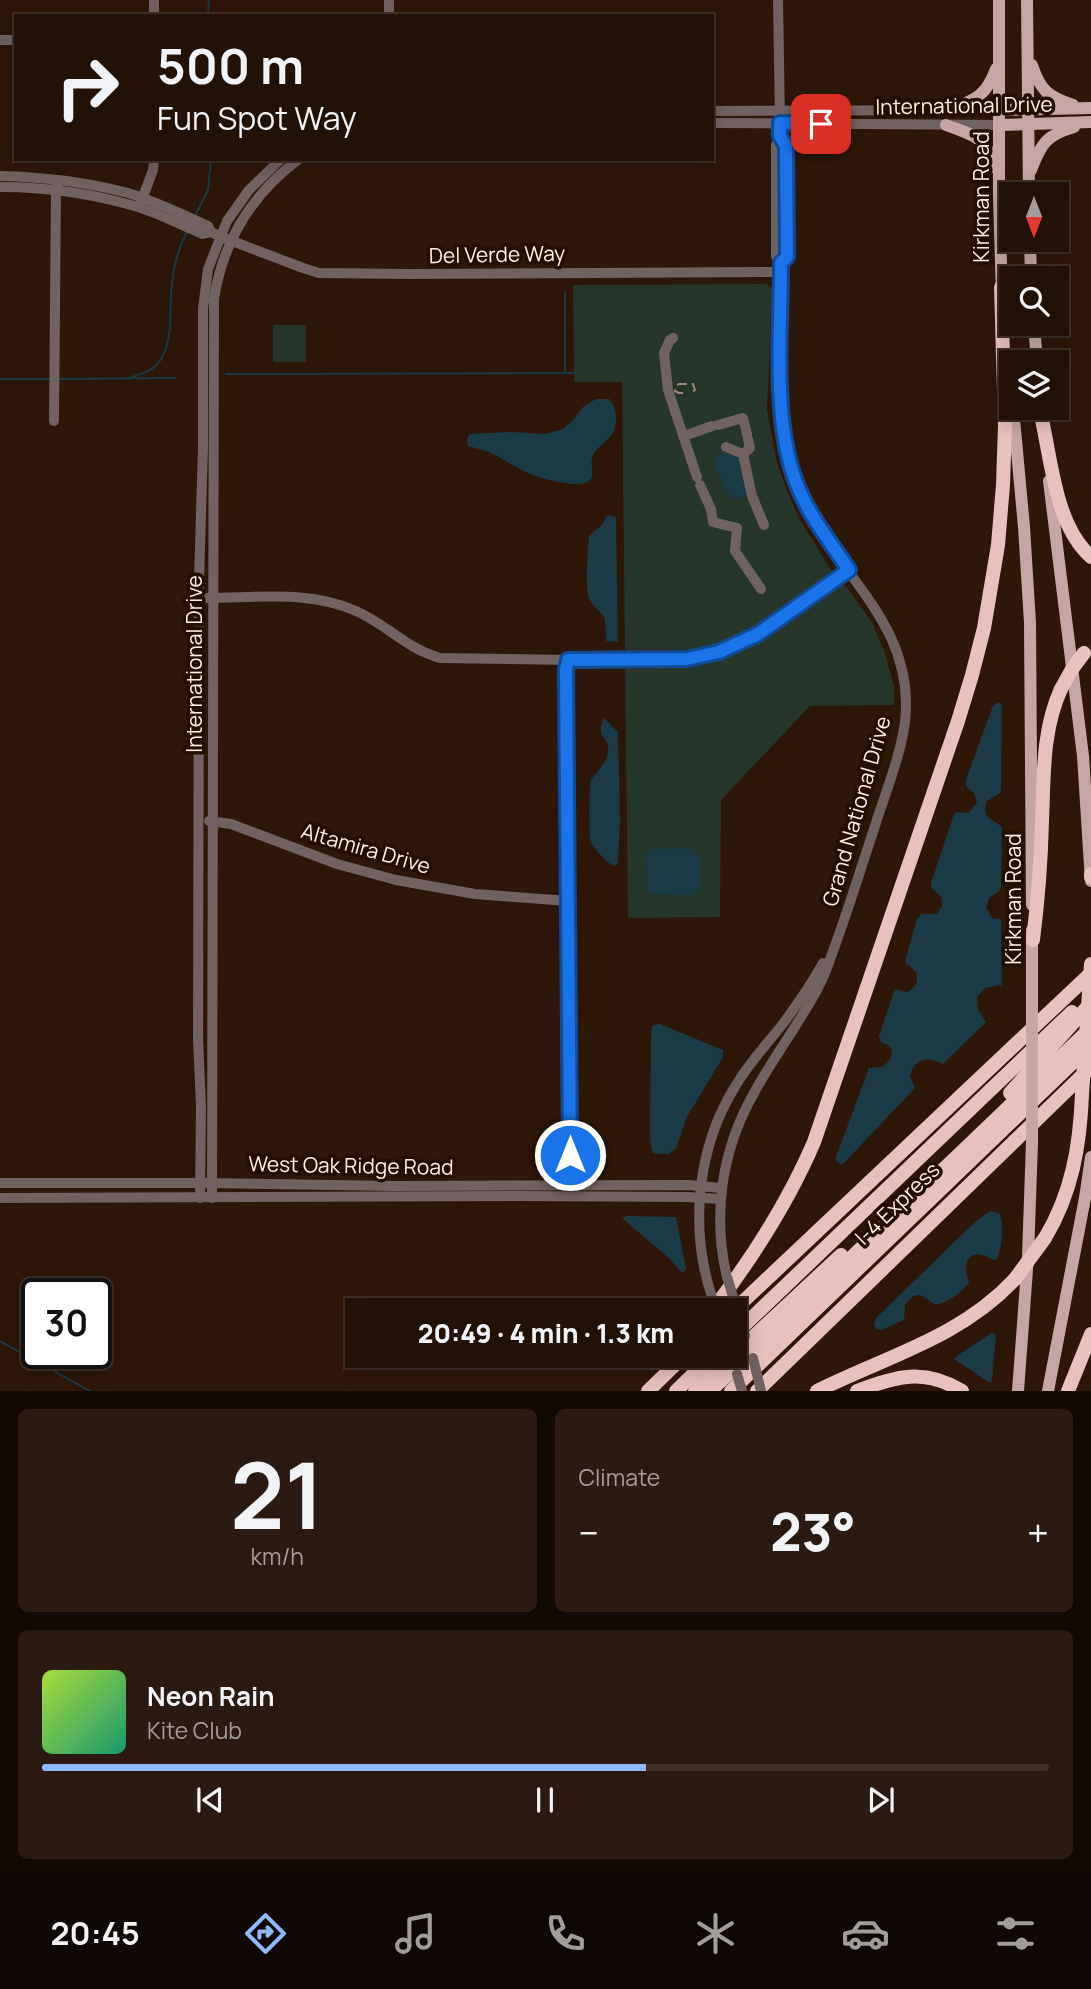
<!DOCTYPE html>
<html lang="en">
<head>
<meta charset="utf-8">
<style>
	:root { --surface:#221107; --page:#2a1a11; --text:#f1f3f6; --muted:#a29d9b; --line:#3f3128; --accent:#90b8fd }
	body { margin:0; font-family:Manrope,sans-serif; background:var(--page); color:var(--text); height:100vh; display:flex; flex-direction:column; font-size:26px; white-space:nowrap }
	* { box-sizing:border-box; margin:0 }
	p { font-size:23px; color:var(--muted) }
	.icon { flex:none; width:38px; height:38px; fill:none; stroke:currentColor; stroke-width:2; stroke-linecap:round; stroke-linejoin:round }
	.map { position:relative; height:1391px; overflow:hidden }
	.panel { display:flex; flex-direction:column; gap:18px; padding:18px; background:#130904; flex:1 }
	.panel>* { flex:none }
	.top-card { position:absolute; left:14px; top:14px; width:700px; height:147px; border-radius:0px; box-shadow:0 4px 18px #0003,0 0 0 2px var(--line); background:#221107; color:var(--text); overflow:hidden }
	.needle { width:46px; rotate:180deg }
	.buttons { position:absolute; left:999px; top:182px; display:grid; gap:14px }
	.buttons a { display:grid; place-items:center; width:70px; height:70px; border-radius:0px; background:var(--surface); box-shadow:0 4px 18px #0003,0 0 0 2px var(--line); font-size:35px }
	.speed { position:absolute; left:21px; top:1278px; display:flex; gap:14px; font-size:35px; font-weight:700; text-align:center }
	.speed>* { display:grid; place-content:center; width:91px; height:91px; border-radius:50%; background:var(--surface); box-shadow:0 4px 18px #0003,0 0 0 2px var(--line); line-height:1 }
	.speed .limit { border:4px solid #111; border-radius:10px; background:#fff; color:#111 }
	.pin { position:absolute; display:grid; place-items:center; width:60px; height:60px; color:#fff; margin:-30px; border-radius:14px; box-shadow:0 4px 10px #0006 }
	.me { position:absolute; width:77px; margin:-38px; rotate:0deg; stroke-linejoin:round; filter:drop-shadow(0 0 5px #0008) }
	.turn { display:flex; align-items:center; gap:24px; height:147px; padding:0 28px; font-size:32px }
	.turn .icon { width:91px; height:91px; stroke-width:2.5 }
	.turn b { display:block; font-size:49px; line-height:60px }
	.big { font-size:52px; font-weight:800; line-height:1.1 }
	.panel .card { flex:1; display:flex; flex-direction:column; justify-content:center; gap:10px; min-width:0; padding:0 24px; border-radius:10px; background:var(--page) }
	.panel .dial { align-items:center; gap:0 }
	.dial b { font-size:91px; line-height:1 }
	.song { display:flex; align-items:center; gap:21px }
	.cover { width:84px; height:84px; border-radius:10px; background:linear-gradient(135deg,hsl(80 70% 55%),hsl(160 70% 35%)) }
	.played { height:7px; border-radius:4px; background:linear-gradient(90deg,var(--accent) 60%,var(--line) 60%) }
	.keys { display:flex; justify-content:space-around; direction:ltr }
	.heat { display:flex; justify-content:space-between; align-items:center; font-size:38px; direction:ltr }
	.panel .tiles { flex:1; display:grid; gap:18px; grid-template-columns:1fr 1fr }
	.card:last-child { grid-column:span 2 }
	.trip { position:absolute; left:345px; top:1298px; width:402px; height:70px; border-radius:0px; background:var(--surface); box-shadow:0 4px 18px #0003,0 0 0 2px var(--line); font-weight:800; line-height:70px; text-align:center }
	.dock { display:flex; height:112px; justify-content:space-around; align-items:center; background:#0e0703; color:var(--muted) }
	.dock .icon { width:49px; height:49px }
	.dock .on { color:var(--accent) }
	.dock b { font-size:32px; color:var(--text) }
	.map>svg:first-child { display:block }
	.green { fill:#26362a }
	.water { fill:#1d3b46 }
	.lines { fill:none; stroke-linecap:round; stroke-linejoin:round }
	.stream { stroke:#1d3b46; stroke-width:2 }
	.minor { stroke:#706260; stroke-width:10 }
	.major { stroke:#c4a7a4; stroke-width:12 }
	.highway { stroke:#e6c2be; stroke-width:14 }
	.rail { stroke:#9c897e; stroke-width:2; stroke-dasharray:10 5; stroke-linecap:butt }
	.minor-bridge { stroke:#706260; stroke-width:10 }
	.major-bridge { stroke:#c4a7a4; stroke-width:12 }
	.highway-bridge { stroke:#e6c2be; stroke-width:14 }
	.route-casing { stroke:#114b97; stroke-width:18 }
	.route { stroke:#1a73e8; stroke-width:12 }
	.labels { text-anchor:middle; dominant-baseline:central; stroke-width:7; stroke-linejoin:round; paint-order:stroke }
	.street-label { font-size:21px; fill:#feeee5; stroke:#230e02 }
</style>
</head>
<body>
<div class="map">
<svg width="1091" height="1391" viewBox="0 0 1091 1391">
	<rect width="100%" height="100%" fill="#2d1709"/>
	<g class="green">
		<path d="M766,284l6,4 -5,122 10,53 10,28 13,29 31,50 18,20 24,34 12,29 9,33v19l-84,1 -89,94 -1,117 -92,1 -3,-264h-41l-5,-3 46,-1 -3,-268h-48l-1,-97z"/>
		<rect x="273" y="325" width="33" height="37"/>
	</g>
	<g class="water">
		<path d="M596,399h13c10,10 9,30 0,39 -6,6 -16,13 -17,21 -2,7 3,15 -2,21 -9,10 -46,-1 -57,-5 -16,-6 -29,-16 -44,-23 -6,-2 -14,-4 -21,-6l-1,-6 2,-6 43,-2 33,2 18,-5 9,-8 12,-15z"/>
		<path d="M726,452l13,6 8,31 -1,6 -9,4 -5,-1 -9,-13 -9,-22 4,-7z"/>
		<path d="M606,516h6l4,1 2,125 -12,-1 -1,-23c-5,-6 -11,-11 -15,-18 -6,-14 -2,-48 -1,-64l14,-12z"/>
		<path d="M998,702l4,2 -1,86 -1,3 -13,8c-6,19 6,17 15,26l-1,61 -2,3 -10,7 -3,10 6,10 9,1 1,66 -17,3 -8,9 1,13 8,12 -43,42c-14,-8 -29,-6 -33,12l5,12 -73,77 -7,-5 34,-92 14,-1 7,-7 2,-10 -4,-5 -7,-3 -2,-6 16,-47 12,3c9,-4 12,-11 9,-20l-11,-10 12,-44 5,-4h15l5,-8 -1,-9 -10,-9v-5l23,-69 2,-2 12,1 9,-10 -3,-10 -7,-6 -2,-5 28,-76z"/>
		<path d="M604,718l14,14 2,88 -2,44 -3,2 -4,-1c-7,-7 -18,-16 -21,-26 -1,-6 -1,-55 1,-59 6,-10 16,-16 17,-28 2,-17 -14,-12 -4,-34z"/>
		<path d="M686,848c5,1 9,0 11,5 4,8 2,31 1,39l-6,3 -43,-1 -2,-6 -1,-34 4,-5z"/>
		<path d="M660,1024l63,26v7l-36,60 -11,31 -7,6h-13l-4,-2 -2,-14 1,-105 2,-8z"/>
		<path d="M990,1211l9,2c6,12 3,34 -2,46l-3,1c-4,-1 -8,-4 -12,-5 -17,-4 -19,14 -13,26 -4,11 -22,21 -33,24 -14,-8 -18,-18 -31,0l-1,15 -22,10 -6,-1 -2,-4 2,-7 99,-96z"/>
		<path d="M627,1216l49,1 10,52 -4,4 -12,-14 -48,-41z"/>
		<path d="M992,1333l4,2 -4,45 -2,3 -36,-24 1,-2z"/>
	</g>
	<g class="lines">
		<g class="stream">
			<path d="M208,16l1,-16"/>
			<path d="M196,214l12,-24 3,-31"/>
			<path d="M565,372v-80"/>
			<path d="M226,374l354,-1"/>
			<path d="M129,378c12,-4 25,-7 32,-19 11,-18 9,-43 10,-64 1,-21 6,-45 16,-63"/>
			<path d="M0,379h52"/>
			<path d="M57,379l118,-1"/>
			<path d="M0,1341l90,50"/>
		</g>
		<g class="minor">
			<path d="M154,0v16"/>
			<path d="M389,0v16"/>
			<path d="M0,40h16"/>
			<path d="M712,111l288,-1"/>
			<path d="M712,123l288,2"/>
			<path d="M780,136l6,10 1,111 -6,6"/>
			<path d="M0,176c43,1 86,6 128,17 27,8 54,21 80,33l3,6 8,4 84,32 16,5 89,1 373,-2"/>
			<path d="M0,187c46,0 94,7 138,20 22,7 43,18 65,27l8,-2"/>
			<path d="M141,202l12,-32 1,-11"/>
			<path d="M673,338l-3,2 -6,13 4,37 29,87"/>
			<path d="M54,421l2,-232 2,-9"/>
			<path d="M718,425l25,-7 4,16"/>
			<path d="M684,436l28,-10"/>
			<path d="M726,447l17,7"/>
			<path d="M743,454l9,42 12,29"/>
			<path d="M743,454l7,-6 -2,-9"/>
			<path d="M700,485l11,24 2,13 24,6 -2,23 26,38"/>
			<path d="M207,598c50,0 103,-8 149,13 32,14 49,37 84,47l128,2 103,-1 32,-3 28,-8 27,-14 91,-64"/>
			<path d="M568,660l-2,10 5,515"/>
			<path d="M209,821l22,3 106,40 59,16 79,14 93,7"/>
			<path d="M0,1183h201l193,3 293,-1 35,3"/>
			<path d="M0,1198l521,-2 166,1 33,2"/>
			<path d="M200,1198l1,-92 -3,-67 1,-459 4,-133v-138l5,-40 19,-48 22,-31 32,-31"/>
			<path d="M212,1198l2,-899c9,-58 38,-105 85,-140"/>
			<path d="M727,1277c-15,-63 -5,-128 27,-184 20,-37 46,-70 65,-107 8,-15 12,-30 18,-46 13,-36 24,-72 36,-108 11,-36 27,-73 32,-110 12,-105 -81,-154 -110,-242 -22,-66 -14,-147 -14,-217l-5,-7v-111l4,-9v-13l-2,-123"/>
			<path d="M712,1297c-23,-69 -15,-150 24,-212 13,-22 30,-40 46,-60 15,-20 29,-40 41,-62"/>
		</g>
		<g class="major">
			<path d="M999,0v195l3,102"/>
			<path d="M1027,0l2,194"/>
			<path d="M1032,65c8,25 16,32 41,40"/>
			<path d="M951,110c25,-11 35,-14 45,-41"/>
			<path d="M1000,110l91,-2"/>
			<path d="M946,125c29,11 39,11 50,43"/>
			<path d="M1000,125l91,-3"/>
			<path d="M1031,170c10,-26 15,-35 43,-43"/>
			<path d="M1030,240l1,38"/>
			<path d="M1034,324l3,38"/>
			<path d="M1009,371l3,23"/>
			<path d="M1013,408l11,119 6,96 2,282"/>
			<path d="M1049,481l34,275 8,125"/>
			<path d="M1032,1007v-77"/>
			<path d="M1018,1391l10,-135 4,-114"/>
			<path d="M1048,1391l37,-193 6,-41"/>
		</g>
		<g class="highway">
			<path d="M1042,420c10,45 14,106 49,137"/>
			<path d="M1091,877v-3"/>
			<path d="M1033,940c5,-40 8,-79 9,-119 2,-44 0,-91 19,-132"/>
			<path d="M1010,1093l81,-90"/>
			<path d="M1045,1238c27,-45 35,-92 37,-144"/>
			<path d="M712,1311c41,-54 76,-108 102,-169l144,-421 14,-46 12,-47 14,-83 5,-60 2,-60 -4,-138"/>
			<path d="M733,1311l358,-338"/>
			<path d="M735,1334l337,-322"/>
			<path d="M735,1354l106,-99"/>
			<path d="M648,1391l36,-35"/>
			<path d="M676,1391l36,-35"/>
			<path d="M695,1391l37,-35"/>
			<path d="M710,1391l49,-45 332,-318"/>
			<path d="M731,1391l360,-346"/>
			<path d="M757,1391l334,-324"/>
			<path d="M817,1391c70,-35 143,-53 198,-112"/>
			<path d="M857,1391c39,-15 67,-23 105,0"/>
			<path d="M1068,1391l23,-57"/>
		</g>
		<path class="rail" d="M683,393h-4l-4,-2 1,-5 3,-2h14l2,6 -3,2"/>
		<g class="minor-bridge">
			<path d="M727,1277l18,59"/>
			<path d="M712,1297l4,14"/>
			<path d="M753,1358l8,33"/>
			<path d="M737,1374l5,17"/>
		</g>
		<path class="major-bridge" d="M1032,1142v-135"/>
		<g class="highway-bridge">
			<path d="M1061,689l11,-20 12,-16"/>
			<path d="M1082,1094l9,-130"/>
			<path d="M1015,1279l30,-41"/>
		</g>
	</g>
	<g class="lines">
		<g class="route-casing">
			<path id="route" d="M570,1155l-4,-485 2,-10 119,-1 32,-7 39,-18 91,-64c-19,-29 -41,-55 -53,-88 -24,-62 -15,-152 -15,-219l6,-6 -1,-111 -6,-10v-13l41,1"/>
		</g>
		<use href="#route" class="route"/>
	</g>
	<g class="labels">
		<g class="street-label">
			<text transform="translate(964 105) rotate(-1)">International Drive</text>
			<text transform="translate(981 197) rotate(-90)">Kirkman Road</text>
			<text transform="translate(497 254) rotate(-1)">Del Verde Way</text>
			<text transform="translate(194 664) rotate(-90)">International Drive</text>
			<text transform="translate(856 811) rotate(-74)">Grand National Drive</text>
			<text transform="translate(366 848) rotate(16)">Altamira Drive</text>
			<text transform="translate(1013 899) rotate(-90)">Kirkman Road</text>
			<text transform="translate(351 1165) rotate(1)">West Oak Ridge Road</text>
			<text transform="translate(897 1203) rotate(-44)">I-4 Express</text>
		</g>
	</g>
</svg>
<div class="buttons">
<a><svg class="needle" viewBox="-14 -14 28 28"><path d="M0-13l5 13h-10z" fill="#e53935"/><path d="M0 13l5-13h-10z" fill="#a29d9b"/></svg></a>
<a><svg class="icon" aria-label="search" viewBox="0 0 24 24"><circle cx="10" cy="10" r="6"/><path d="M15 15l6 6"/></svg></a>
<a><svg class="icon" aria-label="layers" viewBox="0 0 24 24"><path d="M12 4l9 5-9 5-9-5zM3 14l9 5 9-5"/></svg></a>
</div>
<div class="speed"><div class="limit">30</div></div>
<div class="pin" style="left:821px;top:124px;background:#d93025"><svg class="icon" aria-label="arrive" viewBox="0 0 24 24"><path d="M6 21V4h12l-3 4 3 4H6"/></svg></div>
<svg class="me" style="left:570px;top:1155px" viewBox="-20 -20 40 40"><circle r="17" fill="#1a73e8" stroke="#fff" stroke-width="3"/><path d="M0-11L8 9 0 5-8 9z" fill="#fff"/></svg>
<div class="trip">20:49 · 4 min · 1.3 km</div>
<div class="top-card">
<div class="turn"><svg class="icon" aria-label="right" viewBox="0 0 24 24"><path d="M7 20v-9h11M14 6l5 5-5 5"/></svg><div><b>500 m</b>Fun Spot Way</div></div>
</div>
</div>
<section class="panel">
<div class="tiles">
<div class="card dial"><b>21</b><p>km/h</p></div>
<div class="card"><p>Climate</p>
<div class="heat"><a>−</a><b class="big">23°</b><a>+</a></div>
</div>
<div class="card">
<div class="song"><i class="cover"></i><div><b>Neon Rain</b><p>Kite Club</p></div></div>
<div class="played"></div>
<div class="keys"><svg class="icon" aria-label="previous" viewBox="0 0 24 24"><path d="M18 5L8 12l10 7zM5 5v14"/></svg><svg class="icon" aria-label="pause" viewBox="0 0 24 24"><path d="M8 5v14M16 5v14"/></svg><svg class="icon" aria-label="next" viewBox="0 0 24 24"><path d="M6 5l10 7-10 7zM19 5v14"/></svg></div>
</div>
</div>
</section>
<nav class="dock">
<b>20:45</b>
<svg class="icon on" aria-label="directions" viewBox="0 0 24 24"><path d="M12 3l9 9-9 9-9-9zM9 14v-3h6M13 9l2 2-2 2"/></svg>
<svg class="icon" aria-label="music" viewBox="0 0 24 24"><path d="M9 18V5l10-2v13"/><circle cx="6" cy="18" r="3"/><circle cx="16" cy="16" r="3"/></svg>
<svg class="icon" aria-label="phone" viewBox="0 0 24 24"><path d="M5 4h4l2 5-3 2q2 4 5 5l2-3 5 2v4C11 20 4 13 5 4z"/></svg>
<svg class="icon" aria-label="climate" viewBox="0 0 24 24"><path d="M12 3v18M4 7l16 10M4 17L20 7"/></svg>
<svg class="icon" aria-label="car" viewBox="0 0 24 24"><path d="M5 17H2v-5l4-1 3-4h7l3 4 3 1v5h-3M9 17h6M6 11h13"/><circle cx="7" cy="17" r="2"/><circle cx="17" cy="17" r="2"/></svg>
<svg class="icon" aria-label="filters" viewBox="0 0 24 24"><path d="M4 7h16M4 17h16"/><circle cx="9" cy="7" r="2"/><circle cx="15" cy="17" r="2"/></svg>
</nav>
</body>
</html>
